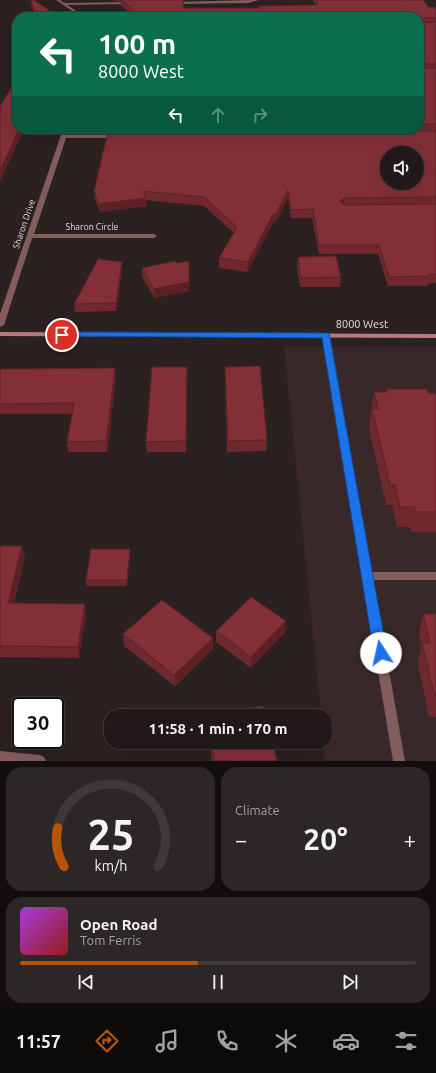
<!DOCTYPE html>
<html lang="en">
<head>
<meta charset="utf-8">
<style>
	:root { --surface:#211919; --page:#2d2626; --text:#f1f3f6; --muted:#a2a0a2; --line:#3e3838; --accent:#b45309 }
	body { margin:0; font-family:Ubuntu,sans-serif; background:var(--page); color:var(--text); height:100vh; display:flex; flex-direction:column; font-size:15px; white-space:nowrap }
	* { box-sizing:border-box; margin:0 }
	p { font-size:13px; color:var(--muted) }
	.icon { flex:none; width:22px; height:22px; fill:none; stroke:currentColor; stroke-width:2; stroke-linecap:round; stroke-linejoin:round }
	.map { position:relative; height:761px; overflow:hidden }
	.details { display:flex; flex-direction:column; gap:6px; padding:6px; background:#120e0e; flex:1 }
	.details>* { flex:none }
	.top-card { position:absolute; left:12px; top:12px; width:412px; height:122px; border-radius:16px; box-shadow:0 4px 16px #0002,0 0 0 1px var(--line); background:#0b6e4f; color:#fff; overflow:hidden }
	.fabs { position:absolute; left:380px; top:146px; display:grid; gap:8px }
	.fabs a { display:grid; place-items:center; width:44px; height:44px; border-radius:50%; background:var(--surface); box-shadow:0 4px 16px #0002,0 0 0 1px var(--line); font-size:20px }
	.speed { position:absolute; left:12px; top:697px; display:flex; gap:8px; font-size:20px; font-weight:700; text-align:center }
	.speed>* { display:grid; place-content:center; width:52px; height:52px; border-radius:50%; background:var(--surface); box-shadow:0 4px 16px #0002,0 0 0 1px var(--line); line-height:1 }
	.speed .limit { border:2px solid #111; border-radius:6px; background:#fff; color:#111 }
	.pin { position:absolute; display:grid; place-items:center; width:34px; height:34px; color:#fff; margin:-17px; border:2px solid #fff; border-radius:50%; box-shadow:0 1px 4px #0007 }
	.me { position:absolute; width:44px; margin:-22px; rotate:350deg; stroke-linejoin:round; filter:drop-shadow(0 0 3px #0008) }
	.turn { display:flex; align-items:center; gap:14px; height:84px; padding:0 20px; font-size:18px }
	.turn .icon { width:52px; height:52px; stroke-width:2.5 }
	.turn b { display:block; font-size:28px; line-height:34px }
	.lanes { display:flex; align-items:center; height:38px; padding:0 20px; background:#0003; justify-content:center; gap:20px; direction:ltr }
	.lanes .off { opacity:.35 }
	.big { font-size:30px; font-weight:700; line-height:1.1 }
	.details .widget { flex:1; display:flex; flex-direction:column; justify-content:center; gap:6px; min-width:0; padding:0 14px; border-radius:16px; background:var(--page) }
	.details .dial { align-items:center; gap:0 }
	.dial svg { height:104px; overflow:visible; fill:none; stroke:var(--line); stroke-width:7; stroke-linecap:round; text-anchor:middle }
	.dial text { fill:var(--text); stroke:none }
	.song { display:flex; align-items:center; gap:12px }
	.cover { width:48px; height:48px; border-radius:6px; background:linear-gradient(135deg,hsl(280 70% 55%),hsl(0 70% 35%)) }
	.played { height:4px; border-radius:2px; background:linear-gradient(90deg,var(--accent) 45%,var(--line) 45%) }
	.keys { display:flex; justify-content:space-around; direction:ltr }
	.heat { display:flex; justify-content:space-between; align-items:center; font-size:22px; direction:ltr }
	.details .tiles { flex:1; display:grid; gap:6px; grid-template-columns:1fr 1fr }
	.widget:last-child { grid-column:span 2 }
	.trip { position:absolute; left:104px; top:709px; width:228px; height:40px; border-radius:16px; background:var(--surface); box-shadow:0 4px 16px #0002,0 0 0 1px var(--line); font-weight:700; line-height:40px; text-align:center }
	.menu { display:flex; height:64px; justify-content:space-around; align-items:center; background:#0d0a0a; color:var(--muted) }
	.menu .icon { width:28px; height:28px }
	.menu .current { color:var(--accent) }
	.menu b { font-size:18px; color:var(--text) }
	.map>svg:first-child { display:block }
	.built { fill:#392829 }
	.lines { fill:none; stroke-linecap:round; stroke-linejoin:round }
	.lane { fill:#835c5c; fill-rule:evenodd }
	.street { fill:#835c5c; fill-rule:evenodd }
	.secondary { fill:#b87a7c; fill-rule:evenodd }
	.wall { fill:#70282f }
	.shaded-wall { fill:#5b2126 }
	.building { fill:#822f37; stroke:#5b2126; fill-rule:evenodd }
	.route { fill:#1a73e8; stroke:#114b97 }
	.labels { text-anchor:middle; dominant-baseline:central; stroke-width:4; stroke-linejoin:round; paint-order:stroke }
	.far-street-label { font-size:9px; fill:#e1d9d9; stroke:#2c2121 }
	.street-label { font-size:11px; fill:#e1d9d9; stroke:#2c2121 }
</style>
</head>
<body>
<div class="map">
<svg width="436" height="761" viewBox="0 0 436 761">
	<rect width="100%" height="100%" fill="#2c2121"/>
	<path class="built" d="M284,347h152v414h-111l-2,-19h2v-26h-4z"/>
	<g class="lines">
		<g class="lane">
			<path d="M252,0h7l-11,3 -74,1 -2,-1 2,-1z"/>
			<path d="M131,2l1,2 -68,1 -2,-1 2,-1z"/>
			<path d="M368,572h68v8h-68l-4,-1 -1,-3 1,-3z"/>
		</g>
		<g class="street">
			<path d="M56,0h4l25,17h-4z"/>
			<path d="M63,129h6l-2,5h50l3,2 -3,2h-51l-32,96h120l3,2 -3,2h-122l-28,87 -4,2v-13z"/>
			<path d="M323,333h3l4,2 75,426h-12l-71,-426z"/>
			<path d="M0,751l40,4 4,2 2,4h-46z"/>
		</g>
		<path class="secondary" d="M0,332l436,2v4l-436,-2z"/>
	</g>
	<g class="wall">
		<path d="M31,0l28,17h-24l-4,-13z"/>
		<path d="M114,0h70v8h74v-2l57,-1 -2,-5h110l5,7 8,2v274h-7l-1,3h-40l-10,-32h-59l-7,-36h-21l-3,-20 -12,24 -3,1 -26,49 -28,-4v-10l15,-25 -30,-27 -58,-6 1,6 -47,6 -5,-13 -1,-8 16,-60v-2h309v-112l-289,-4 -9,-7 -1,-5h-5z"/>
		<path d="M298,257l43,20 -1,10h-40l-3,-21z"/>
		<path d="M122,262v7l-6,42 -41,1 -1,-8z"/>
		<path d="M177,263l12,7v21l-34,7 -13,-21v-9z"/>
		<path d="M225,367l42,73 -1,11 -39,1z"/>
		<path d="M0,369l116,9 -9,74h-39l-1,-10 5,-28h-72z"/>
		<path d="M187,377l-1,75h-39l-1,-10z"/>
		<path d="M386,389l42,4h8v139h-24l-2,-5h-13l-5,-22h-6l-17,-77 5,-36h12z"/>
		<path d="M0,546l25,11 -11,46 72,12 -7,43 -79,-1z"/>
		<path d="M130,554l-3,32h-40l-1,-6z"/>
		<path d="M423,614h13v103h-7l-11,-54 3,-17 -2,-12z"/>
		<path d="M216,631l69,1 -34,36 -35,-26z"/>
		<path d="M123,634l90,4v11l-38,37 -51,-40z"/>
		<path d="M209,742h63l5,19h-65z"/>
	</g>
	<g class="shaded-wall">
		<path d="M19,129h5l-24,53v-11z"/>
		<path d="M288,190v8l-12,24 -3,1 -26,49 1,-10 25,-48z"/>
		<path d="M146,198l1,8 -47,6 -1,-8z"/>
		<path d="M345,198l-1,8 -4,-5z"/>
		<path d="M189,261v30l-34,7 -1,-9z"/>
		<path d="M122,262v7l-6,42v-8z"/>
		<path d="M187,367v10l-1,75v-11z"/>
		<path d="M115,368l1,10 -9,74 -1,-11z"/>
		<path d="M22,546l3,11 -14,57 -3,-11z"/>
		<path d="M130,549v5l-3,32v-6z"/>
		<path d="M85,604l1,11 -7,43 -1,-11z"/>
		<path d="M286,621l-1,11 -34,36v-11z"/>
		<path d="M213,638v11l-38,37 -1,-11z"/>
	</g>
	<g class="building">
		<path d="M31,0h3l25,17h-24z"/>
		<path d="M121,0h63l-1,8h76l-1,-2 60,-1 -2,-5h107l5,7h5l3,2v9h-16l-1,2v-3h-290l2,-9z"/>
		<path d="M419,22l1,1 16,-1v42h-17z"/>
		<path d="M419,64l1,4h16v56h-17z"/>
		<path d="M17,78v51h2l-19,42v-60l1,-3h-1v-2z"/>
		<path d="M108,131h328v66l-91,1 -5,3 4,4 92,-1v70h-7l1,2 -41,1 -10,-32h-60l-6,-36 -22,1 -3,-20 -12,24h-3l-25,48 -29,-4 18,-31 -33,-30 -61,-6 3,7 -47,6 -5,-13zM387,153h30v30h-30z"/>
		<path d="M336,256l5,21 -40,1 -3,-21z"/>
		<path d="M98,259l24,3 -6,41 -42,1z"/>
		<path d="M175,261l2,2 12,-2v21l-35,7 -12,-21z"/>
		<path d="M260,366l7,74 -39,1 -3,-74z"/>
		<path d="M152,367h35l-1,74 -40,1z"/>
		<path d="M115,368l-9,73 -39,1 7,-39 -74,1v-35z"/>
		<path d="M386,389h41l1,4h8v119h-20l-2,-5h-14l-5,-22h-5l-18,-76h6l-4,-17h13z"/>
		<path d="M0,546h22l-14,57 77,1 -7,43 -78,-1z"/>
		<path d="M91,549h39l-3,31h-41z"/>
		<path d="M251,597l35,24 -35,36 -35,-26z"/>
		<path d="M162,600l51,38 -39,37 -51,-41z"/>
		<path d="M423,614h13v84h-1l-13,-55h8z"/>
		<path d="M263,706l3,10h-60v-1z"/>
		<path d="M211,742h61l5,19h-63z"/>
	</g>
	<path class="route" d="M62,332l267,1 58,320 -2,4 -4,2 -5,-2 -2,-4 -52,-315 -263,-2 -1,-1z"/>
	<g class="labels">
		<g class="far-street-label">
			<text transform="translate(24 224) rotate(-71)">Sharon Drive</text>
			<text x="92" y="227">Sharon Circle</text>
		</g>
		<g class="street-label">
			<text x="362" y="324">8000 West</text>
		</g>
	</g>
</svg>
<div class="fabs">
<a><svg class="icon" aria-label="sound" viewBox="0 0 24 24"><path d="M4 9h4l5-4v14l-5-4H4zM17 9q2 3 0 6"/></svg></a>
</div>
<div class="speed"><div class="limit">30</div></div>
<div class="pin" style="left:62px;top:335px;background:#d93025"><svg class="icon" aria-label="arrive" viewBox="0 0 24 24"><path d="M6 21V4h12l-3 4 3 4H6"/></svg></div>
<svg class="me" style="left:381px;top:653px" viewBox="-20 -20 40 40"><circle r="19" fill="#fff"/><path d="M0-13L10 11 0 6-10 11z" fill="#1a73e8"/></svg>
<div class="trip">11:58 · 1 min · 170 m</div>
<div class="top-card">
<div class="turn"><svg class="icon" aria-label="left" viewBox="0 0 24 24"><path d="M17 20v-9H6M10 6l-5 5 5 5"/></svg><div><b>100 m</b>8000 West</div></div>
<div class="lanes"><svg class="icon" aria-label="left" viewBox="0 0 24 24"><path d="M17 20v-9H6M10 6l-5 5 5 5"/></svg><svg class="icon off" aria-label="ahead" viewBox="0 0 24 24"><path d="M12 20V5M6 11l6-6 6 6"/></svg><svg class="icon off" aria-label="right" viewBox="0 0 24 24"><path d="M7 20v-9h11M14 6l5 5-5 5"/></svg></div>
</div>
</div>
<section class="details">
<div class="tiles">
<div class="widget dial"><svg viewBox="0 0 100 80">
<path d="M14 69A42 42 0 1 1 86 69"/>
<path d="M14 69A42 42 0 0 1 9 39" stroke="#b45309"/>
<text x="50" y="56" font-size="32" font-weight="700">25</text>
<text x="50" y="72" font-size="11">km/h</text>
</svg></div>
<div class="widget"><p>Climate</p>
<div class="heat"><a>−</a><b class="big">20°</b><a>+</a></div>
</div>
<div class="widget">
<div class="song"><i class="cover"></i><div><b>Open Road</b><p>Tom Ferris</p></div></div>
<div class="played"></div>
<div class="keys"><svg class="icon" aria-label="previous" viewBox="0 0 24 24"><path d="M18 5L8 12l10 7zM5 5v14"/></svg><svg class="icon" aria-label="pause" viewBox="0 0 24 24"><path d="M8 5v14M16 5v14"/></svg><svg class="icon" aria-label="next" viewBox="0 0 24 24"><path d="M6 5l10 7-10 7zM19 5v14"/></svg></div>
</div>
</div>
</section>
<nav class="menu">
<b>11:57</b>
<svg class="icon current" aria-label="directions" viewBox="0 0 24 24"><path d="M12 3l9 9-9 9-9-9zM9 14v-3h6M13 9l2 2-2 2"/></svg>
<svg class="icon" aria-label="music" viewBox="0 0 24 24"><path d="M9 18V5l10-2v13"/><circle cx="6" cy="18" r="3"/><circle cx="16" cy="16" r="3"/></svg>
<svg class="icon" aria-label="phone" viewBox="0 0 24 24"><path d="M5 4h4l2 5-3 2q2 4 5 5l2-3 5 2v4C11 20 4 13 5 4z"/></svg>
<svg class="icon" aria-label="climate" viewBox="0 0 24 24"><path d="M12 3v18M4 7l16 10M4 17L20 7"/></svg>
<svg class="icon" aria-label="car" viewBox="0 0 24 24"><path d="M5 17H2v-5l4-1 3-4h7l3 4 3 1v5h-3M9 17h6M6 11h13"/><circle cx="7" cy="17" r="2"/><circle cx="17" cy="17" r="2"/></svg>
<svg class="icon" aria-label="filters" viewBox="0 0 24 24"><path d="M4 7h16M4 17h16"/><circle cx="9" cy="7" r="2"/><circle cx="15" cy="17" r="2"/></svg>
</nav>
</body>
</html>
